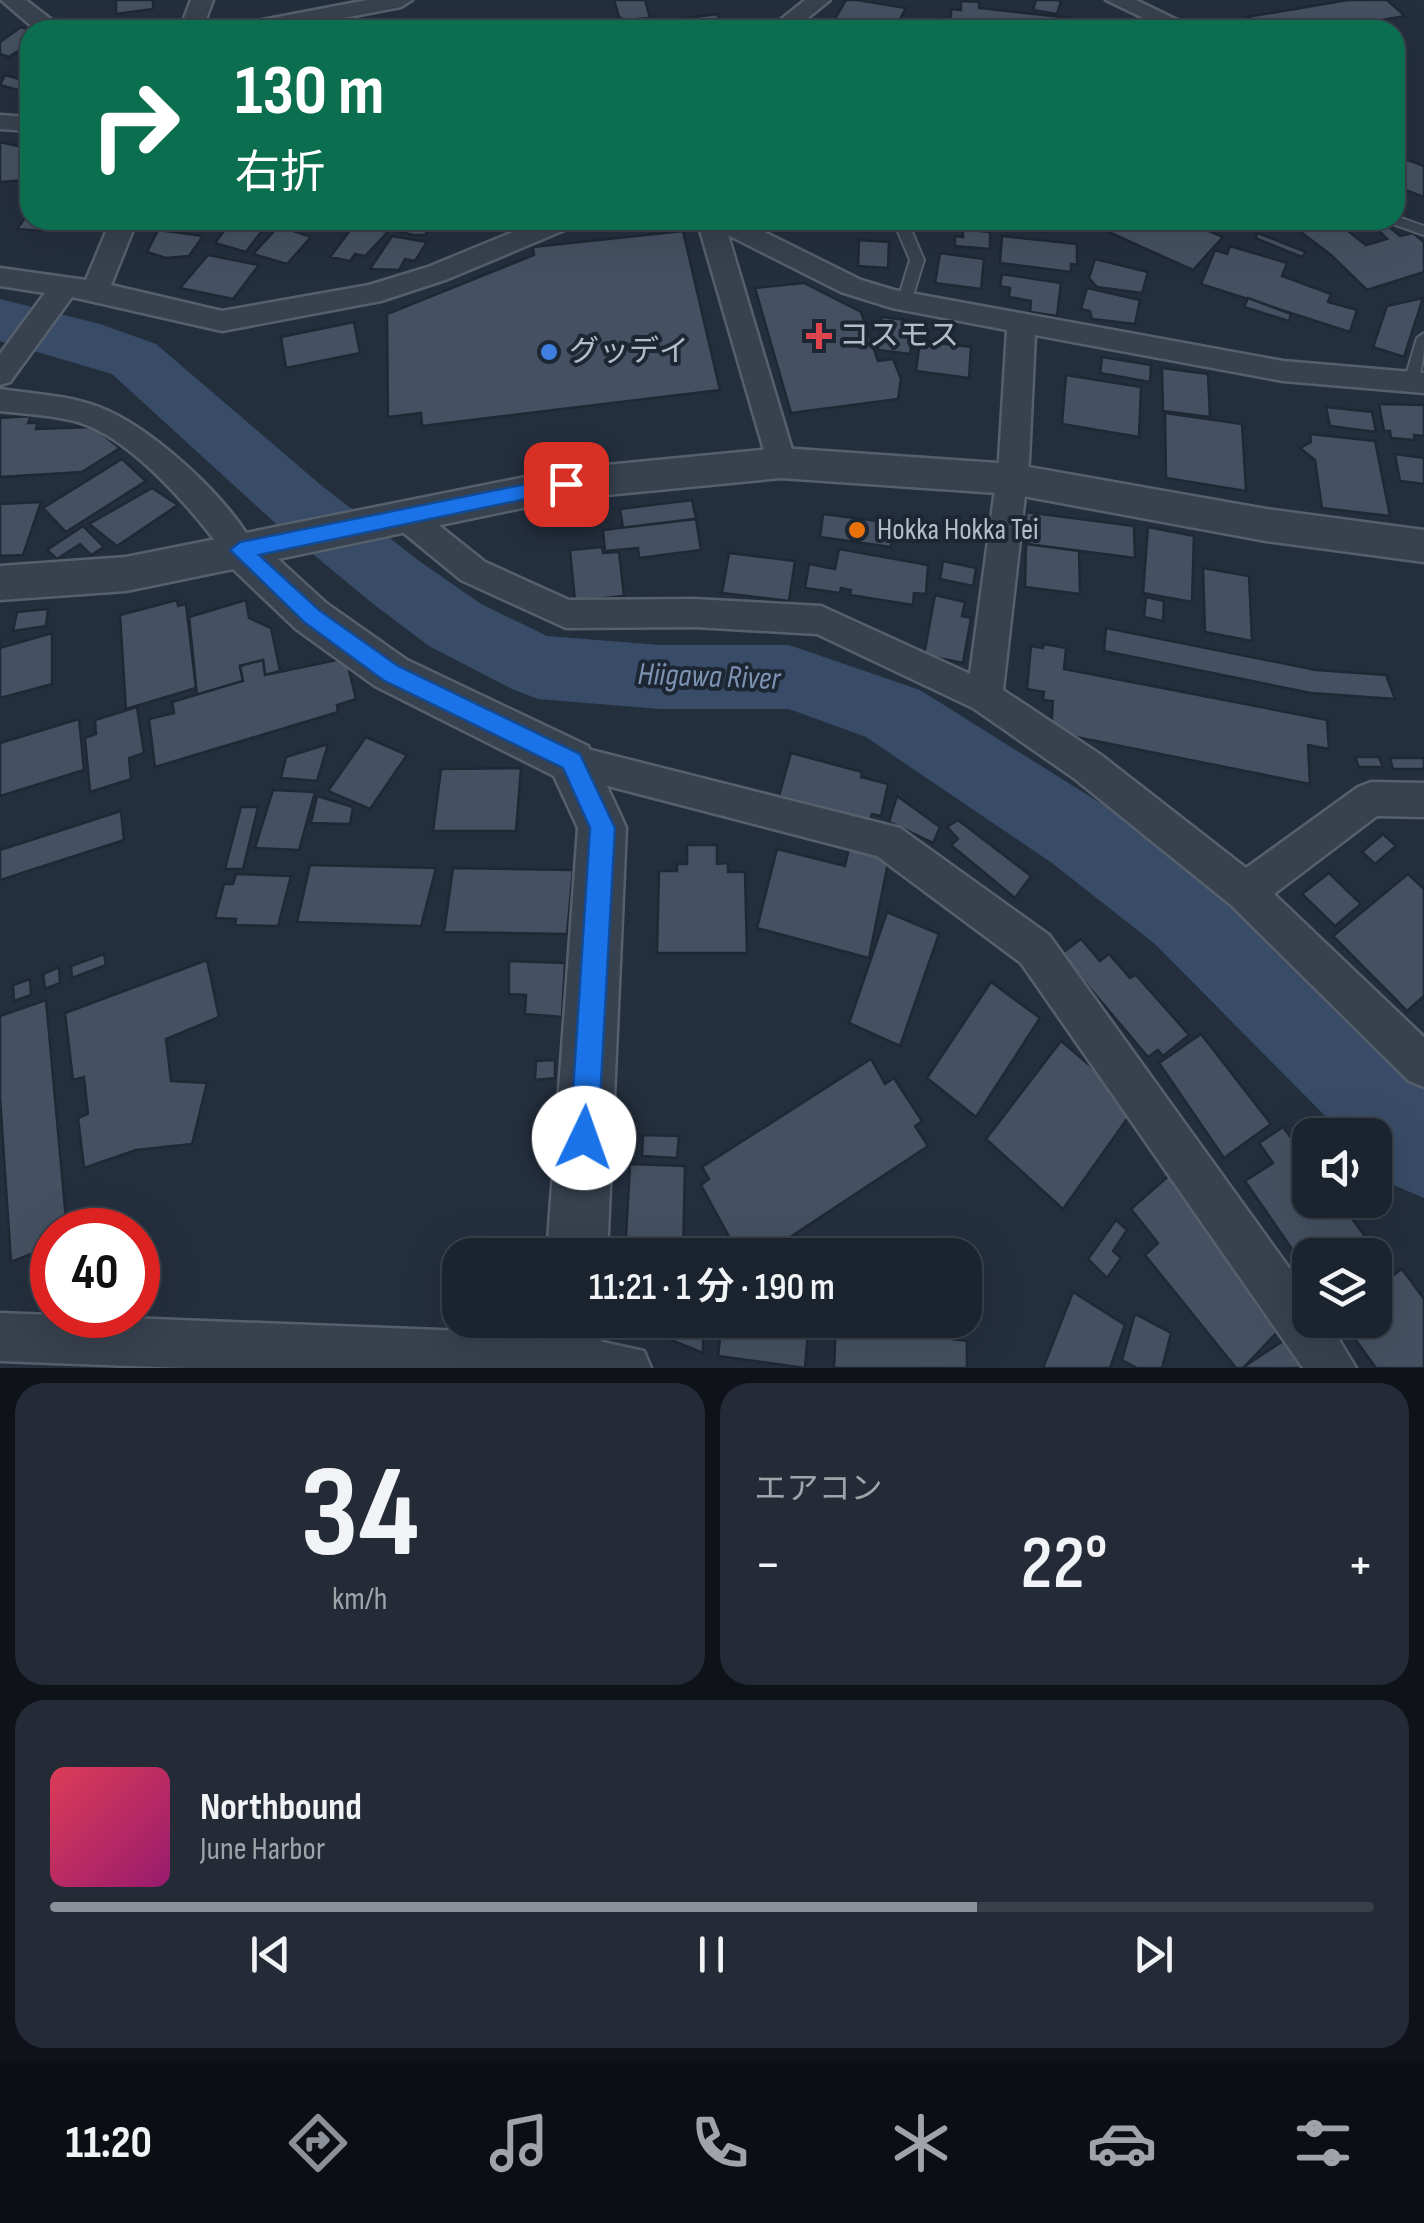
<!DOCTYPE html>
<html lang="ja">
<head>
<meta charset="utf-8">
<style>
	:root { --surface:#1b232e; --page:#242b36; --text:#f1f3f6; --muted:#a0a4aa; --line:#39404a; --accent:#8c9099 }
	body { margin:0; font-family:"Sofia Sans Condensed","Noto Sans JP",sans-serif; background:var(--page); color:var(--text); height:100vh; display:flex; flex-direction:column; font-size:38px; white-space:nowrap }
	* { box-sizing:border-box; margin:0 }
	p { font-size:32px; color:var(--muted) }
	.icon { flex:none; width:55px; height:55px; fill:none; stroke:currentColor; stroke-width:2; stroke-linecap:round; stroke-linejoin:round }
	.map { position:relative; height:1368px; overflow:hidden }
	.sheet { display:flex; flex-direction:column; gap:15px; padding:15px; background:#0f1319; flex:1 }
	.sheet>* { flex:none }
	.hud { position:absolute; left:20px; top:20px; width:1385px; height:210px; border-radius:30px; box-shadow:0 10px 40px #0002,0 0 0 2px var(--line); background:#0b6e4f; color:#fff; overflow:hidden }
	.tools { position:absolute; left:1292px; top:1118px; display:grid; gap:20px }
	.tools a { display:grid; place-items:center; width:100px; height:100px; border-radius:20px; background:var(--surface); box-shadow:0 10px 40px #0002,0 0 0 2px var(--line); font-size:50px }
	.speed { position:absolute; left:30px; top:1208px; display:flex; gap:20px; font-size:50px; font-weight:700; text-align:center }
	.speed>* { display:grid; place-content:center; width:130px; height:130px; border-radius:50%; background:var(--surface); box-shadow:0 10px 40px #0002,0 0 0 2px var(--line); line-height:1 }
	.speed .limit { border:15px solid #d22; background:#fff; color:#111 }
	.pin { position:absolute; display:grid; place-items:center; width:85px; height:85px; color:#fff; margin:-42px; border-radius:20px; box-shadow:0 5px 15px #0006 }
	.me { position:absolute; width:110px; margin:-55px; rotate:3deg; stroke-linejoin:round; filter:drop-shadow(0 0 8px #0008) }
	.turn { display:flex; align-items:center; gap:35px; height:210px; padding:0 50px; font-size:45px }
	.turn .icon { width:130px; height:130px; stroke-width:2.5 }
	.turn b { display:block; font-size:70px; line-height:85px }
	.big { font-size:75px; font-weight:600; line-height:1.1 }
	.sheet .tile { flex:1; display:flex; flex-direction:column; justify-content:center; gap:15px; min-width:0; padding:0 35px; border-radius:30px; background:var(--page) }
	.sheet .dial { align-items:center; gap:0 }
	.dial b { font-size:130px; line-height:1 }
	.song { display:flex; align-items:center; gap:30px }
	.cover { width:120px; height:120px; border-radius:15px; background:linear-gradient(135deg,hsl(350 70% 55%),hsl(320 70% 35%)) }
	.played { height:10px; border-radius:5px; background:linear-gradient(90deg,var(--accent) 70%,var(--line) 70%) }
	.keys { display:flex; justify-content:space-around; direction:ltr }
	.heat { display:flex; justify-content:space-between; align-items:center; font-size:55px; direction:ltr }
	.sheet .tiles { flex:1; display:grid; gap:15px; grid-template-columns:1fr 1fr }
	.tile:last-child { grid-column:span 2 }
	.trip { position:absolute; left:442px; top:1238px; width:540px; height:100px; border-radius:30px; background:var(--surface); box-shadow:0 10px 40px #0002,0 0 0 2px var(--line); font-weight:600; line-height:100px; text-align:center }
	.menu { display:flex; height:160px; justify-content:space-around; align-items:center; background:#0b0e12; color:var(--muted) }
	.menu .icon { width:70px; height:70px }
	.menu .active { color:var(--accent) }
	.menu b { font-size:45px; color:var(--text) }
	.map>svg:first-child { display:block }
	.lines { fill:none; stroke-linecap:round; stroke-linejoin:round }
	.river { fill:#394c67; fill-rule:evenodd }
	.building { fill:#455162; stroke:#1f2835; stroke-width:2.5 }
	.service-casing { stroke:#565f6c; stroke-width:4 }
	.minor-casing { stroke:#565f6c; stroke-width:5 }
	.tertiary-casing { stroke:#565f6c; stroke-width:5 }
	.service { fill:#38414e; fill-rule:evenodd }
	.minor { fill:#38414e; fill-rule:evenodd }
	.tertiary { fill:#38414e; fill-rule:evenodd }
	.route { fill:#1a73e8; stroke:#114b97; stroke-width:2.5 }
	.health-dot { fill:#e0444e; stroke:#1d2633; stroke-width:4 }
	.shop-dot { fill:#3f7fe0; stroke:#1d2633; stroke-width:4 }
	.food-dot { fill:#e8710a; stroke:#1d2633; stroke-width:4 }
	.labels { text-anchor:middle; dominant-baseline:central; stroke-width:8; stroke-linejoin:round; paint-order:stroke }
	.poi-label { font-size:30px; fill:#b4bcc9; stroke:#1d2633; text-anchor:start }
	.water-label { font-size:32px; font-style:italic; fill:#7c92b1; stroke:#1d2633 }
</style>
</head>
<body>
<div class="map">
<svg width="1424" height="1368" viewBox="0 0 1424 1368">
	<rect width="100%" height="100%" fill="#242f3e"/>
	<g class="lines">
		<path class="river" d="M0,299l100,25 56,20 166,142 100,77 59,41 66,32 113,9h129l131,45 190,119 105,77 108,98 101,100v114l-33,-14 -16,-16v-33h-31l-189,-191 -103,-81 -186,-126 -77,-28h-129l-122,-10 -26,-10 -83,-43 -57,-43 -98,-81 -162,-148 -112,-33z"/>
	</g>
	<g class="building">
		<path d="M116,0h37v9l-37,5z"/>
		<path d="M614,0h31l5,18 -25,2 -6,-3z"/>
		<path d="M846,0h11l49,8 -12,22h-21l-40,-8z"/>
		<path d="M1036,0h20l5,1 -4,13 -24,-4z"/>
		<path d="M1348,0h39l18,16 -82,14h-64l-12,-13z"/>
		<path d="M961,1l18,1v6l91,10 8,12h-136v-11l9,1v-11l10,1z"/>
		<path d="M717,14l7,16h-86l-2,-5z"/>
		<path d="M21,27l9,3v13l-21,14 -9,-3v-12z"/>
		<path d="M5,75l25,7v2l-8,7 -22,-6z"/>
		<path d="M0,142l30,7 -4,31 -26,2z"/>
		<path d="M1395,155l29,11v31l-29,-11z"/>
		<path d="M30,211v9h26l-14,11 -25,-2z"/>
		<path d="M150,220h70l-6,9z"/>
		<path d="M232,220l24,3 14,-3 -24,32 -31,-9z"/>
		<path d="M403,220h41l-11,3 -8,12h-11l-18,-4z"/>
		<path d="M1082,220h101l40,17 -30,33z"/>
		<path d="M1285,220h49l32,25 21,-6 -11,-11 11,-3 13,11 13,-3 11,9v30l-57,18 -36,-35z"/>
		<path d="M354,225l34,7 -23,24 -10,-2 -5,7 -20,-4z"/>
		<path d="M279,226l32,11 -24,27 -34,-10z"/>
		<path d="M963,229l27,3v17l-35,-3v-10l8,1z"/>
		<path d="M158,230l45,6 -14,20 -23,2 -19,-6z"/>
		<path d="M683,231l37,159 -298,36 -1,-13 -33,4 -1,-103 147,-59 -1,-8z"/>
		<path d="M1258,233l48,19 -4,5 -47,-19z"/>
		<path d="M392,236l35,6 -12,19 -10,-2 -6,11 -29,-1z"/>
		<path d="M1002,236l75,8v21l-6,-1v8l-71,-9z"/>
		<path d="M859,240l30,2 -1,26 -30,-2z"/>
		<path d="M1230,246l57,17 -5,13 49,18 -3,8 29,8 -7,22 -149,-48 14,-34 12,4z"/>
		<path d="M940,253l44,6 -3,30 -46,-6z"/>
		<path d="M208,255l51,10 -26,34 -53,-11z"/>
		<path d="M1095,259l53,13 -6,21 -45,-6 -8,-9z"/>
		<path d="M1002,274l59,9 -4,33 -27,-4 1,-11 -22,-4 1,-9 -10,-2z"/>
		<path d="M804,283l57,29 17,49 15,-2 8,20 -3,20 -107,14 -36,-125z"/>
		<path d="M1087,288l53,12 -5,24 -43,-5 -2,-8 -9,-2z"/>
		<path d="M1248,298l43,16 -2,7 -45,-14z"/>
		<path d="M1423,298l-19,59 -31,-10 14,-41z"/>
		<path d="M882,317l32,4 -4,33 -32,-4z"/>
		<path d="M354,322l6,31 -74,15 -5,-31z"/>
		<path d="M920,341l51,6 -2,31 -53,-7z"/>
		<path d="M1102,357l49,8 -1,17 -50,-9z"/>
		<path d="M1162,368l46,6 2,43 -47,-6z"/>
		<path d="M1066,375l75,12 -2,50 -77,-13z"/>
		<path d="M1379,404l45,1v31l-10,-1 1,5 -24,-2 -1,-7h-6z"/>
		<path d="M1326,407l46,5 4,20 -46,-6z"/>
		<path d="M1165,413l77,11 4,67 -80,-13z"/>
		<path d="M31,416l-3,7h10l-2,6 57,-2 27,21 -38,24 -82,5v-59z"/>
		<path d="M1310,434l65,7 15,75 -68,-8 -7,-48 -15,-12 11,-6z"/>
		<path d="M1395,454l29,4v26l-24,-3z"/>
		<path d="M122,459l24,22 -80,51 -23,-24z"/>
		<path d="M152,488l26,17 -61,41 -28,-22z"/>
		<path d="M692,500l4,19 -73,9 -3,-19z"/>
		<path d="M41,502l-18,53 -23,1v-52z"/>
		<path d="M1026,512l108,14 1,32 -109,-14z"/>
		<path d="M823,514l71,9 -3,24 -71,-10z"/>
		<path d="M696,519l5,31 -62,8 -1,-10 -33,3 -2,-21z"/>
		<path d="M83,526l21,21 -13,8 -11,-11 -23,15 -10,-9z"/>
		<path d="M1148,527l46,9 -2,66 -49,-9z"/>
		<path d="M1026,544l53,7 1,43 -55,-7z"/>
		<path d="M602,547l1,6 16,-1 5,44 -49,5 -5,-51z"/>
		<path d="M839,549l89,16 -2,29 -12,-1 -1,12 -63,-10 1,-5 -10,-2 -1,5 -35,-5 4,-24 26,5z"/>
		<path d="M729,553l66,8 -6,40 -67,-8z"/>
		<path d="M943,561l33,7 -3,18 -33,-7z"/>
		<path d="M1203,568l46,8 3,65 -47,-9z"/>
		<path d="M935,595l30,7 -3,14 9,2 -8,45 -39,-8z"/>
		<path d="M1146,597l18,4 -1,20 -19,-4z"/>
		<path d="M177,600l1,6 8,-2 10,84 -70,21 -6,-94z"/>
		<path d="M246,600l3,18 22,10 9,43 -15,4 -2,-15 -23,6 3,15 -46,14 -8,-78z"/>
		<path d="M48,609l-2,17 -33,5 4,-19z"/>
		<path d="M1106,628l210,42 70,5 9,24 -84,-6 -207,-42z"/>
		<path d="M52,633v51l-52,14v-61v11z"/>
		<path d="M1044,644l22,4 -2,21 263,51 2,29 -21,-4 2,39 -259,-52 2,-31 -10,-1 1,-8 -17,-3 4,-43 12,2z"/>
		<path d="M346,658l10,41 -19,6 1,7 -183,55 -6,-48 25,-6 -2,-11 71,-21 -3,-15 23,-6 2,15z"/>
		<path d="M137,707l7,46 -15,5 2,21 -41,13 -5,-54 11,-4 -1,-14z"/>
		<path d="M79,719l5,51 -84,26v-53z"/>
		<path d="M366,737l41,18 -37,54 -42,-18z"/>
		<path d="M328,744l-11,37 -36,-3 5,-21z"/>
		<path d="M791,753l71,19 -1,5 27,7 -7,32 -9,-2 -2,6 -91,-24z"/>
		<path d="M1355,757h24l4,10h-24z"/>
		<path d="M1390,758h34v11h-31z"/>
		<path d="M521,768l-5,63h-83l8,-62z"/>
		<path d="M273,790l42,2 -16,58 -44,-2z"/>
		<path d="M317,796l36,11 -3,17 -39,-1z"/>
		<path d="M897,796l43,31 -7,16 -44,-21z"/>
		<path d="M241,807h17l-15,62h-18z"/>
		<path d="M121,811l3,29 -124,40v-30z"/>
		<path d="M958,820l73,56 -16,22 -64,-53 7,-6 -11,-12z"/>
		<path d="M1383,834l13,12 -21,18 -13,-12z"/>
		<path d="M850,844l40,9 -21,105 -112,-30 20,-79 68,17z"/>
		<path d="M687,845h30v19l11,-1v9h17l2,81h-90l2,-82h18v-7h10z"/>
		<path d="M310,865l126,3 -15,58 -124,-4z"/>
		<path d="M453,868l120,2 -6,64 -123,-2z"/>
		<path d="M1329,873l32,31 -26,22 -33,-32z"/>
		<path d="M236,874l55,2 -13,50 -43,-1 1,-6 -21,-1 9,-34h9z"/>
		<path d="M1408,874l16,15v107l-17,15 -74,-75z"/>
		<path d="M887,912l52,22 -39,112 -51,-23z"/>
		<path d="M1081,939l19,22 9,-7 21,24 6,-3 53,60 -26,21 -5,-6 -10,7 -87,-103z"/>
		<path d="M104,954l2,11 -34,13 -1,-12z"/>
		<path d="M207,960l12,57 -53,22 5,42 36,2 -15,61 -56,6 -52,18 -6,-50 10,-4 -4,-37 -11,3 -8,-67z"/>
		<path d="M509,961l56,2 -3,54 -37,-3 1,-19 -17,-1z"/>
		<path d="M59,967l1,16 -15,6 -2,-15z"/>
		<path d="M30,979l1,16 -17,6 -1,-16z"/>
		<path d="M991,982l49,36 -64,99 -49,-39z"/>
		<path d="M46,1000l21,230h-15v16l-41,16 -11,-165v-81z"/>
		<path d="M1201,1034l70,90 -47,34 -65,-95z"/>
		<path d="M1061,1041l76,64 -74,104 -77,-70z"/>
		<path d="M871,1059l14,25 9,-6 28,43 -7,5 13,20 -165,109h-24l-38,-70 8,-6 -7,-12z"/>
		<path d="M555,1060v18l-20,2 1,-19z"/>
		<path d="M1283,1127l27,36v37h28l56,75 -19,13v-33h-65v20l-65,-94 28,-18 -14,-20z"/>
		<path d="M643,1135l36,1 -2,22 -35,-2z"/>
		<path d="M630,1164l55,2 -2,89h-58z"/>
		<path d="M1173,1172l114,150 -44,46h-7l-91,-113 13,-12 -27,-34z"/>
		<path d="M1116,1220l11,10 -14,21 8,7 -14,20 -19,-19z"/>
		<path d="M1402,1269l22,30v69h-48l-35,-48h34v-32z"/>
		<path d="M1073,1292l52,33 -15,43h-67z"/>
		<path d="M1135,1314l36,19 -9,35h-25l-15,-8z"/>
		<path d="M622,1320h81v33z"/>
		<path d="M722,1320h87l-4,48 -87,-12z"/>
		<path d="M836,1320h91v16l40,5v27h-133z"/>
		<path d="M1295,1333l24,35h-73l-1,-2z"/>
	</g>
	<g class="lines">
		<g class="service-casing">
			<g id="service">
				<path d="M1395,216l29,10v9l-34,-12 -2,-3h7z"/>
				<path d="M893,220h14l17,40 -13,42 -7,5 -7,-5 13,-42z"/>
				<path d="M1424,333c0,18 0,44 -13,54l-7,-5 13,-44z"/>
			</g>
		</g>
		<g class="minor-casing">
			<g id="minor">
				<path d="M1,0h25l31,24 126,-3 8,-21h22l-11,30h-166z"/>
				<path d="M367,0h45l-11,7 -120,23h-45l11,-7z"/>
				<path d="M805,0h25l-37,30h-25z"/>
				<path d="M1106,0h30l62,30h-30z"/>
				<path d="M0,115l30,2v14l-30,-2z"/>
				<path d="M111,220h26l-26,65 111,26 147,-26 59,-18 114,-47h36l-4,6 -126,53 -67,22 -159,30 -150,-34 -62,85 -10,3v-31l45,-61 -45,-7v-18l86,12z"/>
				<path d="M697,220h43l121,60 33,10 389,71 141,12v20l-141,-12 -248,-46 -6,125 -26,230 98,65 145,113 112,-81 13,-5 53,1v34l-47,-1 -103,78 150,143v50l-15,-6 -178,-176 -156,-126 -102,-71 -156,-74 -123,-7 -128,1 -105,-48 -67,-55 -5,-9 5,-9 11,-3 11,3 69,55 84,38 125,-1 127,7 149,68 29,-214 8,-130 -115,-22 -51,-16 -113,-57 68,228 -4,8h-22z"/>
				<path d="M0,389c33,5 67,6 99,18 53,20 131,92 157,143l-5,9 -11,4 -11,-4c-34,-46 -95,-120 -151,-137 -25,-7 -52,-8 -78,-11z"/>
				<path d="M571,745l329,83 149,107 261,362v23h17l29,48h-53l-282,-405 -144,-107 -319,-83 -5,-12 5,-12z"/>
				<path d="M0,1313l570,22 74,16 7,17h-466l-185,-7z"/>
			</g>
		</g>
		<g class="tertiary-casing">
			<g id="tertiary">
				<path d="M781,448l231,16 254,45 158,21v32l-158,-21 -254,-47 -231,-16 -216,21 -287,60 48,44 81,57 181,86 31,66 7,16 -19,427h-60l31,-427 -24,-52 -179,-90 -79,-57 -63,-60 -107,22 -126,9v-34l126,-9 439,-88z"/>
				<path d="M543,1320h60l-4,48h-62z"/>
			</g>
		</g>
		<use href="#service" class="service"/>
		<use href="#minor" class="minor"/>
		<use href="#tertiary" class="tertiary"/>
	</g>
	<path class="route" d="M566,476l10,8 -3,5 -314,66 60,55 79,56 182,88 35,74 -17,310 -4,11 -10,4 -10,-4 -4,-11 20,-310 -27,-60 -180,-88 -79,-58 -74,-72 10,-8z"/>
	<path class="health-dot" d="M814 321h10v10h10v10h-10v10h-10v-10h-10v-10h10z"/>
	<circle class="shop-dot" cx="549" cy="352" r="10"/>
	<circle class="food-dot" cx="857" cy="530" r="10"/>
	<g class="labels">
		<g class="poi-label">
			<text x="839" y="336">コスモス</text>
			<text x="569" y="352">グッデイ</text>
			<text x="877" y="530">Hokka Hokka Tei</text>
		</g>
		<g class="water-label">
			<text transform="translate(709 677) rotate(2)">Hiigawa River</text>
		</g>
	</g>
</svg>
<div class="tools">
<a><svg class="icon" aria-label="sound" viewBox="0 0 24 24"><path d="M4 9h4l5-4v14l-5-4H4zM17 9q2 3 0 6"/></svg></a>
<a><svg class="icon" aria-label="layers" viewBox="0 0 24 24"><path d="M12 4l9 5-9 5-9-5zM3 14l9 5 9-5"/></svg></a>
</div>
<div class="speed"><div class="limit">40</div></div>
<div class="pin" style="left:566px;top:484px;background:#d93025"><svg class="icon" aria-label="arrive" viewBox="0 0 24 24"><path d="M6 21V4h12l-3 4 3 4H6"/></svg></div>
<svg class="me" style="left:584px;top:1138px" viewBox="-20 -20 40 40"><circle r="19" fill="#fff"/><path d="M0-13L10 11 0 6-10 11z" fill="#1a73e8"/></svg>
<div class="trip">11:21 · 1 分 · 190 m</div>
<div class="hud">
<div class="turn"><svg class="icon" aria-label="right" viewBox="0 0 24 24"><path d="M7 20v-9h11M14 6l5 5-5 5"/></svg><div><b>130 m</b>右折</div></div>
</div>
</div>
<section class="sheet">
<div class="tiles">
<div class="tile dial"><b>34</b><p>km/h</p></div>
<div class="tile"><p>エアコン</p>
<div class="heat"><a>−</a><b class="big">22°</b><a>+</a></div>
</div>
<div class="tile">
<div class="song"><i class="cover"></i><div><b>Northbound</b><p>June Harbor</p></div></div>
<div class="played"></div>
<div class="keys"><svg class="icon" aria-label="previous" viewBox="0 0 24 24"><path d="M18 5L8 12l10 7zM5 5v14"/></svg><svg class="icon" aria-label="pause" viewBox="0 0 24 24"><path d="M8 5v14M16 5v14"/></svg><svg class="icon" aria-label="next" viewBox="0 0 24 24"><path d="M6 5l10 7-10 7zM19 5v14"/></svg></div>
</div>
</div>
</section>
<nav class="menu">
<b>11:20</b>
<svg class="icon active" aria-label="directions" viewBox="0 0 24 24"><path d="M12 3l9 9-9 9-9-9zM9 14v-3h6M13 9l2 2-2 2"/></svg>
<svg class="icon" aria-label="music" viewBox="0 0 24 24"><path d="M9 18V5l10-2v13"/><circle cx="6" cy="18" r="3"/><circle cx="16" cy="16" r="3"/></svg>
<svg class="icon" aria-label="phone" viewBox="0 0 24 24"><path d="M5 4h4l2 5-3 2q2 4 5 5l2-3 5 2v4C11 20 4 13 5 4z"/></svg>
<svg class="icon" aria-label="climate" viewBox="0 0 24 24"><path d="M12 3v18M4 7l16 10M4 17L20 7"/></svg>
<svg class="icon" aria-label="car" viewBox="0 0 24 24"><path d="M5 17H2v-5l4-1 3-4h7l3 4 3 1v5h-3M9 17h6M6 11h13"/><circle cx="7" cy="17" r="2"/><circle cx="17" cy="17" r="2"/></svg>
<svg class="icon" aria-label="filters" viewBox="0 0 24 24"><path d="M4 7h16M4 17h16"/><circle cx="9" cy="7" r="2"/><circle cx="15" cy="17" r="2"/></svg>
</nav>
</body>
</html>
